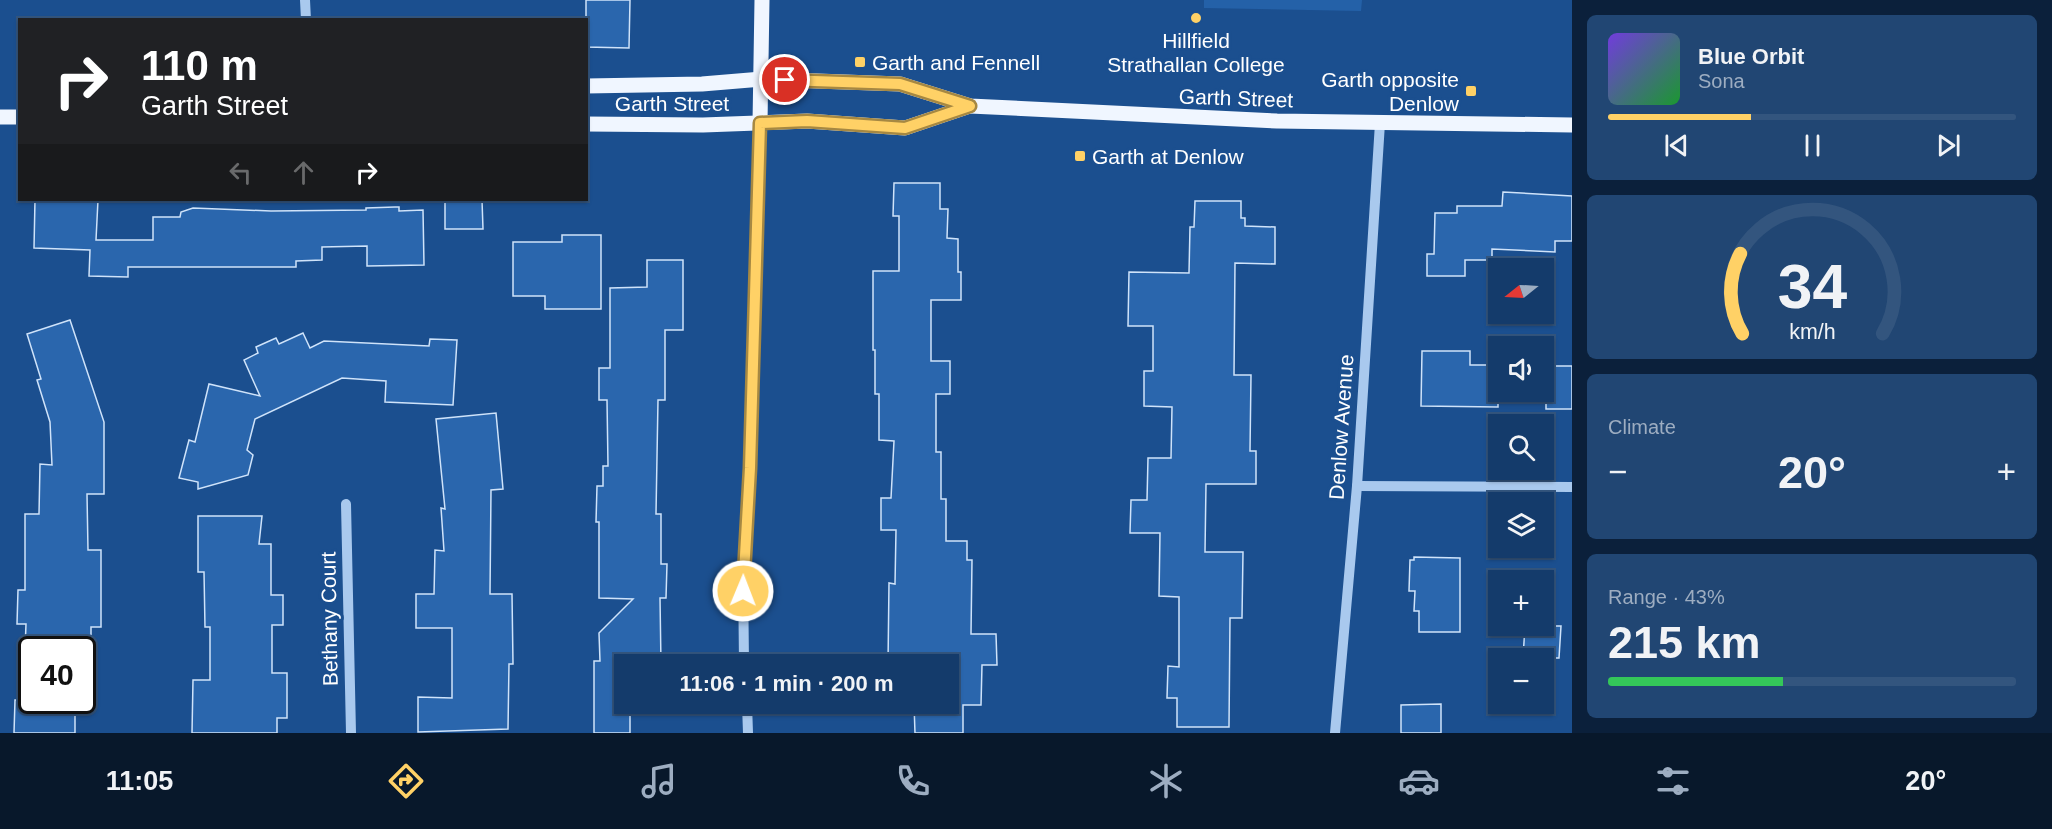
<!DOCTYPE html>
<html lang="en">
<head>
<meta charset="utf-8">
<style>
	:root { --surface:#143b6b; --page:#214673; --text:#f1f3f6; --muted:#9dadc1; --line:#33557e; --accent:#ffd166 }
	body { margin:0; font-family:Helvetica,sans-serif; background:var(--page); color:var(--text); height:100vh; display:flex; flex-direction:column; font-size:22px; white-space:nowrap }
	* { box-sizing:border-box; margin:0 }
	p { font-size:20px; color:var(--muted) }
	.icon { flex:none; width:33px; height:33px; fill:none; stroke:currentColor; stroke-width:2; stroke-linecap:round; stroke-linejoin:round }
	.map { position:relative; flex:1; overflow:hidden }
	.sheet { display:flex; flex-direction:column; gap:15px; padding:15px; background:#0b203b; width:480px }
	.sheet>* { flex:none }
	.banner { position:absolute; left:18px; top:18px; width:570px; height:183px; border-radius:0px; box-shadow:0 2px 4px #0004,0 0 0 2px var(--line); background:#202124; color:#fff; overflow:hidden }
	.needle { width:39px; rotate:252deg }
	.controls { position:absolute; left:1488px; top:258px; display:grid; gap:12px }
	.controls a { display:grid; place-items:center; width:66px; height:66px; border-radius:0px; background:var(--surface); box-shadow:0 2px 4px #0004,0 0 0 2px var(--line); font-size:30px }
	.speed { position:absolute; left:18px; top:636px; display:flex; gap:12px; font-size:30px; font-weight:700; text-align:center }
	.speed>* { display:grid; place-content:center; width:78px; height:78px; border-radius:50%; background:var(--surface); box-shadow:0 2px 4px #0004,0 0 0 2px var(--line); line-height:1 }
	.speed .limit { border:3px solid #111; border-radius:9px; background:#fff; color:#111 }
	.pin { position:absolute; display:grid; place-items:center; width:51px; height:51px; color:#fff; margin:-26px; border:3px solid #fff; border-radius:50%; box-shadow:0 2px 6px #0007 }
	.me { position:absolute; width:66px; margin:-33px; rotate:1deg; stroke-linejoin:round; filter:drop-shadow(0 0 4px #0008) }
	.turn { display:flex; align-items:center; gap:21px; height:126px; padding:0 24px; font-size:27px }
	.turn .icon { width:78px; height:78px; stroke-width:2.5 }
	.turn b { display:block; font-size:42px; line-height:51px }
	.lanes { display:flex; align-items:center; height:57px; padding:0 24px; background:#0003; justify-content:center; gap:30px; direction:ltr }
	.lanes .off { opacity:.35 }
	.big { font-size:45px; font-weight:600; line-height:1.1 }
	.sheet .widget { flex:1; display:flex; flex-direction:column; justify-content:center; gap:9px; min-width:0; padding:0 21px; border-radius:9px; background:var(--page) }
	.sheet .dial { align-items:center; gap:0 }
	.dial svg { height:156px; overflow:visible; fill:none; stroke:var(--line); stroke-width:7; stroke-linecap:round; text-anchor:middle }
	.dial text { fill:var(--text); stroke:none }
	.song { display:flex; align-items:center; gap:18px }
	.cover { width:72px; height:72px; border-radius:9px; background:linear-gradient(135deg,hsl(260 70% 55%),hsl(130 70% 35%)) }
	.played { height:6px; border-radius:3px; background:linear-gradient(90deg,var(--accent) 35%,var(--line) 35%) }
	.keys { display:flex; justify-content:space-around; direction:ltr }
	.heat { display:flex; justify-content:space-between; align-items:center; font-size:33px; direction:ltr }
	.charge { height:9px; border-radius:4px; background:linear-gradient(90deg,#34c759 43%,var(--line) 0) }
	.trip { position:absolute; left:614px; top:654px; width:345px; height:60px; border-radius:0px; background:var(--surface); box-shadow:0 2px 4px #0004,0 0 0 2px var(--line); font-weight:600; line-height:60px; text-align:center }
	.tab-bar { display:flex; height:96px; justify-content:space-around; align-items:center; background:#08182b; color:var(--muted) }
	.tab-bar .icon { width:42px; height:42px }
	.tab-bar .active { color:var(--accent) }
	.tab-bar b { font-size:27px; color:var(--text) }
	main { display:flex; flex:1; min-height:0 }
	.map>svg:first-child { display:block }
	.green { fill:#2461a8 }
	.building { fill:#2a66ad; stroke:#cfe3fa; stroke-width:1.5 }
	.lines { fill:none; stroke-linecap:round; stroke-linejoin:round }
	.minor { stroke:#a9c9ee; stroke-width:10 }
	.major { stroke:#f0f6ff; stroke-width:15 }
	.route-casing { stroke:#a68842; stroke-width:15 }
	.route { stroke:#ffd166; stroke-width:10 }
	.poi-dot { fill:#ffd166; stroke:#1b4f8f; stroke-width:2 }
	.labels { text-anchor:middle; dominant-baseline:central; stroke-width:6; stroke-linejoin:round; paint-order:stroke }
	.poi-label { font-size:21px; fill:#fff; stroke:#1b4f8f; text-anchor:start }
	.street-label { font-size:21px; fill:#fff; stroke:#1b4f8f }
</style>
</head>
<body>
<main>
<div class="map">
<svg width="1572" height="733" viewBox="0 0 1572 733">
	<rect width="100%" height="100%" fill="#1b4f8f"/>
	<path class="green" d="M1204,0h158l-1,11 -157,-3z"/>
	<g class="building">
		<path d="M586,0h44l-1,48 -43,-1z"/>
		<path d="M894,183h46v26h8l-1,29 11,1v33h3v28h-30v61h19v33h-14v58h5v47h5v42h21v19h5l-1,74h25l1,31h-15l-1,40h-18v28h-48l-1,-29h-36h70v-40h-70h10l1,-81 6,1 1,-54h-15v-32h10l3,-57 -15,-1v-46h-4v-44h-2v-79h26v-55h-6z"/>
		<path d="M1503,192l69,4v45h-17v11l-63,-3v11h-27v16h-38v-22h7l1,-41h22v-7h45z"/>
		<path d="M35,200h63l-2,40h57v-23h27l1,-5 12,-4 78,3 95,-1v-2l29,-1h4v4l24,-1 1,55 -57,1v-20l-45,1v13l-26,1v6h-168v10l-39,-1 1,-26 -56,-2z"/>
		<path d="M445,200h37l1,29h-38z"/>
		<path d="M1195,201h46v17h4v8l30,1v37l-40,-1 -1,112h17l-1,76h6v33h-50l-1,68h38l-1,66h-12l-1,109h-52v-29h-10l1,-32 11,1v-70l-20,-1 1,-63h-30l1,-33h16l1,-42h23l1,-51 -28,-1v-35h9v-45h-25l1,-54 60,1 1,-46h4z"/>
		<path d="M562,235h39v74h-56v-13h-32v-54h49z"/>
		<path d="M647,260h36v70h-18v70h-7l-2,114h5v50h6l-1,34h-6l1,66h-37v40h12v8l-6,-1v22h-36v-72h6l-1,-28 34,-34 -34,-1v-76h-3l1,-36h6v-20h5l-1,-66h-8v-32h11v-80l37,-1z"/>
		<path d="M70,320l34,102v72h-17l1,56h13v77h-10v23h-66l1,-26h-9l1,-34h7v-76h14l1,-50 12,1 -2,-43 -13,-42 4,-1 -14,-45z"/>
		<path d="M303,333l7,15 14,-7 105,5 1,-7 27,1 -4,65 -68,-3 1,-21 -44,-3 -87,41 -8,31 6,5 -5,20 -50,14v-7l-19,-4 10,-38 6,2 14,-58 51,12 -16,-36 14,-7 -2,-6 20,-9 3,6z"/>
		<path d="M1422,351h48v14h28v42l-77,-1z"/>
		<rect x="1546" y="366" width="26" height="43"/>
		<path d="M496,413l7,76 -12,1 -1,104h22l1,70h-4l-1,65 -90,3v-35l34,1v-70h-36v-34h18l1,-44 9,1 -3,-43 4,1 -9,-90z"/>
		<path d="M198,516h64l-3,28h12v51h12v30h-11v48h15v45h-10v15h-85l1,-53h17v-53h-5l-1,-55h-6z"/>
		<path d="M1414,557l46,1v74h-41v-21h-5l1,-20h-6l1,-31h4z"/>
		<path d="M1525,626h36l-2,32h-36z"/>
		<path d="M15,700h60v33h-61z"/>
		<path d="M1441,704v29h-40v-28z"/>
	</g>
	<g class="lines">
		<g class="minor">
			<path d="M305,0l1,20"/>
			<path d="M1357,486l215,1"/>
			<path d="M346,504l5,229"/>
			<path d="M744,664l-1,-92 7,-103 10,-346"/>
			<path d="M747,704l1,29"/>
			<path d="M1335,733l22,-247 23,-363"/>
		</g>
		<g class="major">
			<path d="M586,86l116,-2 60,-5 138,5 70,22 307,15 295,4"/>
			<path d="M0,117h20"/>
			<path d="M760,123l2,-123"/>
			<path d="M586,124l117,1 104,-4 98,7 65,-22"/>
		</g>
	</g>
	<g class="lines">
		<g class="route-casing">
			<path id="route" d="M743,591l7,-123 10,-345 47,-2 98,7 65,-22 -70,-22 -115,-4"/>
		</g>
		<use href="#route" class="route"/>
	</g>
	<g class="poi-dot">
		<circle cx="1196" cy="18" r="6"/>
		<rect x="854" y="56" width="12" height="12" rx="3"/>
		<rect x="1465" y="85" width="12" height="12" rx="3"/>
		<rect x="1074" y="150" width="12" height="12" rx="3"/>
	</g>
	<g class="labels">
		<g class="poi-label">
			<text x="1196" y="40" text-anchor="middle">Hillfield<tspan x="1196" dy="24">Strathallan College</tspan></text>
			<text x="872" y="62">Garth and Fennell</text>
			<text x="1459" y="79" text-anchor="end">Garth opposite<tspan x="1459" dy="24">Denlow</tspan></text>
			<text x="1092" y="156">Garth at Denlow</text>
		</g>
		<g class="street-label">
			<text transform="translate(1236 98) rotate(2)">Garth Street</text>
			<text x="672" y="103">Garth Street</text>
			<text transform="translate(1341 427) rotate(-86)">Denlow Avenue</text>
			<text transform="translate(329 619) rotate(-91)">Bethany Court</text>
		</g>
	</g>
</svg>
<div class="controls">
<a><svg class="needle" viewBox="-14 -14 28 28"><path d="M0-13l5 13h-10z" fill="#e53935"/><path d="M0 13l5-13h-10z" fill="#9dadc1"/></svg></a>
<a><svg class="icon" aria-label="sound" viewBox="0 0 24 24"><path d="M4 9h4l5-4v14l-5-4H4zM17 9q2 3 0 6"/></svg></a>
<a><svg class="icon" aria-label="search" viewBox="0 0 24 24"><circle cx="10" cy="10" r="6"/><path d="M15 15l6 6"/></svg></a>
<a><svg class="icon" aria-label="layers" viewBox="0 0 24 24"><path d="M12 4l9 5-9 5-9-5zM3 14l9 5 9-5"/></svg></a>
<a>+</a>
<a>−</a>
</div>
<div class="speed"><div class="limit">40</div></div>
<div class="pin" style="left:785px;top:80px;background:#d93025"><svg class="icon" aria-label="arrive" viewBox="0 0 24 24"><path d="M6 21V4h12l-3 4 3 4H6"/></svg></div>
<svg class="me" style="left:743px;top:591px" viewBox="-20 -20 40 40"><circle r="17" fill="#ffd166" stroke="#fff" stroke-width="3"/><path d="M0-11L8 9 0 5-8 9z" fill="#fff"/></svg>
<div class="trip">11:06 · 1 min · 200 m</div>
<div class="banner">
<div class="turn"><svg class="icon" aria-label="right" viewBox="0 0 24 24"><path d="M7 20v-9h11M14 6l5 5-5 5"/></svg><div><b>110 m</b>Garth Street</div></div>
<div class="lanes"><svg class="icon off" aria-label="left" viewBox="0 0 24 24"><path d="M17 20v-9H6M10 6l-5 5 5 5"/></svg><svg class="icon off" aria-label="ahead" viewBox="0 0 24 24"><path d="M12 20V5M6 11l6-6 6 6"/></svg><svg class="icon" aria-label="right" viewBox="0 0 24 24"><path d="M7 20v-9h11M14 6l5 5-5 5"/></svg></div>
</div>
</div>
<section class="sheet">
<div class="widget">
<div class="song"><i class="cover"></i><div><b>Blue Orbit</b><p>Sona</p></div></div>
<div class="played"></div>
<div class="keys"><svg class="icon" aria-label="previous" viewBox="0 0 24 24"><path d="M18 5L8 12l10 7zM5 5v14"/></svg><svg class="icon" aria-label="pause" viewBox="0 0 24 24"><path d="M8 5v14M16 5v14"/></svg><svg class="icon" aria-label="next" viewBox="0 0 24 24"><path d="M6 5l10 7-10 7zM19 5v14"/></svg></div>
</div>
<div class="widget dial"><svg viewBox="0 0 100 80">
<path d="M14 69A42 42 0 1 1 86 69"/>
<path d="M14 69A42 42 0 0 1 13 28" stroke="#ffd166"/>
<text x="50" y="56" font-size="32" font-weight="700">34</text>
<text x="50" y="72" font-size="11">km/h</text>
</svg></div>
<div class="widget"><p>Climate</p>
<div class="heat"><a>−</a><b class="big">20°</b><a>+</a></div>
</div>
<div class="widget"><p>Range · 43%</p><b class="big">215 km</b><div class="charge"></div></div>
</section>
</main>
<nav class="tab-bar">
<b>11:05</b>
<svg class="icon active" aria-label="directions" viewBox="0 0 24 24"><path d="M12 3l9 9-9 9-9-9zM9 14v-3h6M13 9l2 2-2 2"/></svg>
<svg class="icon" aria-label="music" viewBox="0 0 24 24"><path d="M9 18V5l10-2v13"/><circle cx="6" cy="18" r="3"/><circle cx="16" cy="16" r="3"/></svg>
<svg class="icon" aria-label="phone" viewBox="0 0 24 24"><path d="M5 4h4l2 5-3 2q2 4 5 5l2-3 5 2v4C11 20 4 13 5 4z"/></svg>
<svg class="icon" aria-label="climate" viewBox="0 0 24 24"><path d="M12 3v18M4 7l16 10M4 17L20 7"/></svg>
<svg class="icon" aria-label="car" viewBox="0 0 24 24"><path d="M5 17H2v-5l4-1 3-4h7l3 4 3 1v5h-3M9 17h6M6 11h13"/><circle cx="7" cy="17" r="2"/><circle cx="17" cy="17" r="2"/></svg>
<svg class="icon" aria-label="filters" viewBox="0 0 24 24"><path d="M4 7h16M4 17h16"/><circle cx="9" cy="7" r="2"/><circle cx="15" cy="17" r="2"/></svg>
<b>20°</b>
</nav>
</body>
</html>
